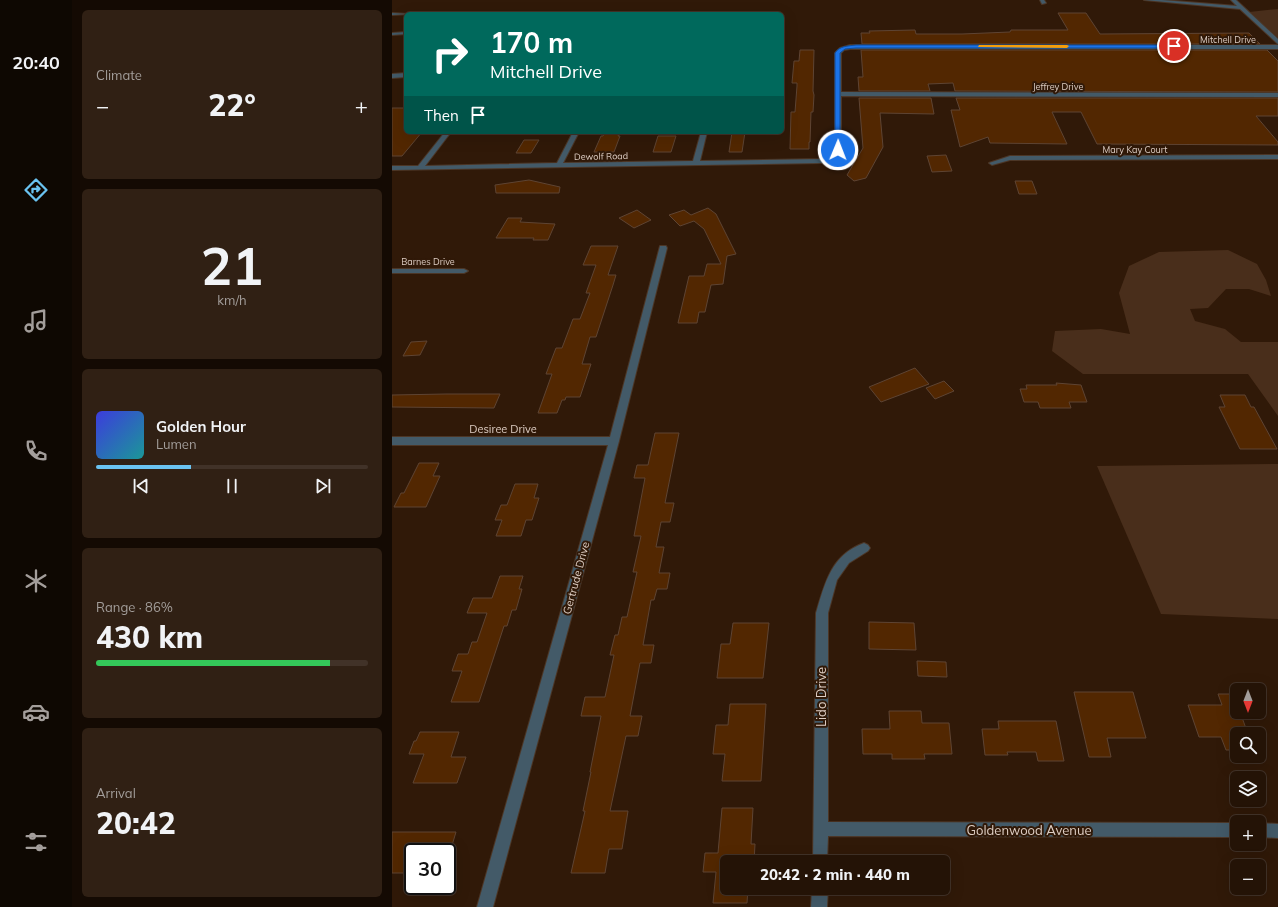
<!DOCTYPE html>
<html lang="en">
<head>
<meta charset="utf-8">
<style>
	:root { --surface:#241306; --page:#302014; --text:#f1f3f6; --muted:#a39e9b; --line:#413228; --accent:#6ac3f1 }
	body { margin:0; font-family:Mulish,sans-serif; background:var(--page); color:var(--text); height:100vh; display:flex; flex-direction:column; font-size:15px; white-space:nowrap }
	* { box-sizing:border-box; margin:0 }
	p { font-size:13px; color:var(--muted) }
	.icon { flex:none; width:22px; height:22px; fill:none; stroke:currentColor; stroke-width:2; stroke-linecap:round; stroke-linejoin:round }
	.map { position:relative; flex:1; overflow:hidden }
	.details { display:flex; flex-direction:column; gap:10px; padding:10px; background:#140a03; width:320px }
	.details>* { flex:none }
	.banner { position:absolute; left:12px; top:12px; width:380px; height:122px; border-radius:6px; box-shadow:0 4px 16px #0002,0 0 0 1px var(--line); background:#00695c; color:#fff; overflow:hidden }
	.needle { width:26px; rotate:180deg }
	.buttons { position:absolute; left:838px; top:683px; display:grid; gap:8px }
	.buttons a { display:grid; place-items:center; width:36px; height:36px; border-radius:6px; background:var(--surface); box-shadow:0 4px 16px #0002,0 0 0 1px var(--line); font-size:20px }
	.speed { position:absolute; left:12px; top:843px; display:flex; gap:8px; font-size:20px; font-weight:700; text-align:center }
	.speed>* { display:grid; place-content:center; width:52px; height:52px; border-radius:50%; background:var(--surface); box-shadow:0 4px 16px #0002,0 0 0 1px var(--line); line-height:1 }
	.speed .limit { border:2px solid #111; border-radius:6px; background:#fff; color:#111 }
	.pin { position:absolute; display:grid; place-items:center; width:34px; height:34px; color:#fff; margin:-17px; border:2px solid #fff; border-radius:50%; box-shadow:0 1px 4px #0007 }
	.me { position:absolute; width:44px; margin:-22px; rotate:1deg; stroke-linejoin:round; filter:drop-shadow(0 0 3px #0008) }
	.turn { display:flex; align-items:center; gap:14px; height:84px; padding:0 20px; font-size:18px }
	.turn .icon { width:52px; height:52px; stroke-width:2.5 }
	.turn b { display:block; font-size:28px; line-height:34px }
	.then { display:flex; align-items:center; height:38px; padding:0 20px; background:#0003; gap:8px; font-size:15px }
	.big { font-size:30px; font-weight:800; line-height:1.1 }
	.details .tile { flex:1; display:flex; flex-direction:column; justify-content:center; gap:6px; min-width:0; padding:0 14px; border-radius:6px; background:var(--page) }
	.details .dial { align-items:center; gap:0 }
	.dial b { font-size:52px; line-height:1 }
	.song { display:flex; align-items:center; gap:12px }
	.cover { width:48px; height:48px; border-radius:6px; background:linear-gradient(135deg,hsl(240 70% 55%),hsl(180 70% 35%)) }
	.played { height:4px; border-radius:2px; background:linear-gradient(90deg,var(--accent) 35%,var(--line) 35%) }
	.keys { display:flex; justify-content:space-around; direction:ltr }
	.heat { display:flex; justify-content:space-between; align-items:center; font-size:22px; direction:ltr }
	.charge { height:6px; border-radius:3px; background:linear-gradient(90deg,#34c759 86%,var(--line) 0) }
	.trip { position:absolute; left:328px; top:855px; width:230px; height:40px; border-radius:6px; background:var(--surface); box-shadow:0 4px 16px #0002,0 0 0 1px var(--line); font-weight:800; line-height:40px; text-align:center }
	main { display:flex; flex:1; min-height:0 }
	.menu { display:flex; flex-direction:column; width:72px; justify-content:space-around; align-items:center; background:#0e0802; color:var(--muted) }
	.menu .icon { width:28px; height:28px }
	.menu .on { color:var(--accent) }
	.menu b { font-size:18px; color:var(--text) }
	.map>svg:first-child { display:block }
	.green { fill:#492e1b }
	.building { fill:#522701; stroke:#5e4433 }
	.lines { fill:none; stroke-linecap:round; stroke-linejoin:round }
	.minor-casing { stroke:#4c3626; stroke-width:2 }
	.minor { fill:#435a68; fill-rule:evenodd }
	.route { fill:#1a73e8; stroke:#114b97 }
	.slow { fill:#f59e0b }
	.labels { text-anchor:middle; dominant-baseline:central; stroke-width:4; stroke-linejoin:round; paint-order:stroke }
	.far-street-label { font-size:9px; fill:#decec4; stroke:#301908 }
	.street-label { font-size:11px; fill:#decec4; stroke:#301908 }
	.near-street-label { font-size:13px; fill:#decec4; stroke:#301908 }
</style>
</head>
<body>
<main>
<nav class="menu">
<b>20:40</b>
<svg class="icon on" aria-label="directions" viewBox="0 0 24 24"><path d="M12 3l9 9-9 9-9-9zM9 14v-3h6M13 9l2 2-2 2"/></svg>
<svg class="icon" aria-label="music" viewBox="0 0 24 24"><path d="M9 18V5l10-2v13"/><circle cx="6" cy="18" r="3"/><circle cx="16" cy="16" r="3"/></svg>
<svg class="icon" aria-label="phone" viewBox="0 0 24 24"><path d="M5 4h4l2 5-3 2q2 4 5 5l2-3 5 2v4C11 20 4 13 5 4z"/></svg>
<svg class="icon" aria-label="climate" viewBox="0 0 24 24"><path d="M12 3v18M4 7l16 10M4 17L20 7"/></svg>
<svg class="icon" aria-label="car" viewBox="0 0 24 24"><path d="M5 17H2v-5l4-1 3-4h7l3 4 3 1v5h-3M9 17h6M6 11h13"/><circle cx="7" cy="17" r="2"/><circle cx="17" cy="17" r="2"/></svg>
<svg class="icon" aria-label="filters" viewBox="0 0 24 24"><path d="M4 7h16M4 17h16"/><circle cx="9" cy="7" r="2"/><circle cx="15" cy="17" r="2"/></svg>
</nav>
<section class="details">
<div class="tile"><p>Climate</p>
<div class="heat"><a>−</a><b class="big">22°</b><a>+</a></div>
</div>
<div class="tile dial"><b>21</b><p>km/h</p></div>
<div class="tile">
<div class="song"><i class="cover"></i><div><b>Golden Hour</b><p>Lumen</p></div></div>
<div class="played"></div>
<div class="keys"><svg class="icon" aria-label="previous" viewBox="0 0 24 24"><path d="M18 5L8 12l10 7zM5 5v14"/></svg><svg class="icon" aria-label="pause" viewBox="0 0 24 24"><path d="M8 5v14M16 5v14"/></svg><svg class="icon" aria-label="next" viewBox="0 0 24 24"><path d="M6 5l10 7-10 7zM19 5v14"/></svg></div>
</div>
<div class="tile"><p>Range · 86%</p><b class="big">430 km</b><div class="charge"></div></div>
<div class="tile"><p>Arrival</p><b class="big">20:42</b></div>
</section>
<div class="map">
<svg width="886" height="907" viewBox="0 0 886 907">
	<rect width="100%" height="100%" fill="#301908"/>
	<g class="green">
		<path d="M886,9v29l-29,-26z"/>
		<path d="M836,250l29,14 9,16 5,16 -22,-7h-23l-18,19 -18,1 5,12 30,8 16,13h37v74l-30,-42h-165l-31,-23 3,-20 46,-2 29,5 -11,-41 10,-27 30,-14z"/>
		<path d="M886,464v155l-117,-5 -64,-148z"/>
	</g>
	<g class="building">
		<path d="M666,13h28l14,21 149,-1 11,11h-398l-1,-11h9l-1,-2 46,-1 1,4h46l48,-2 1,-2h57z"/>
		<path d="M408,50h14l-1,41 1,4 -1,17h-2l-1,30h-1v7h-19l1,-37h4l2,-26v-3h-5l2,-22h5z"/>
		<path d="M469,50h406l11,11v31l-323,-1 -2,-8 -25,1 2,7h-71l-1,-14h5z"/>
		<path d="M467,98h72l3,16 -54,-1 3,34 -17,31 -12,3 -7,-6 16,-27z"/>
		<path d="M564,98h322v18h-22l22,26v3l-181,-1 -16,-32h-29l15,32 -77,-1 -2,-6 -28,10 -9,-37h9z"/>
		<path d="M0,108h14v24h16l-20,24h-10z"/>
		<path d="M213,132h15l-2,4h2l-6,16h-20l7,-16h2z"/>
		<path d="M340,132h13l-3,20h-13z"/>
		<path d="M266,136h18l-5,16h-18z"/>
		<path d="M132,140h15l-8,13h-15z"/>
		<path d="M554,155l6,16 -20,1 -5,-16z"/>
		<path d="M137,180l31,7 -1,6h-63l-1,-8z"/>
		<path d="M623,181h17l5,13h-18z"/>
		<path d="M316,208l8,6 20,40 -9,2 -4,28 -12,1 -6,27h-6l-2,11h-19l11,-47h15l3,-12h14l-17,-35 -10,-8 -14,5 -11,-11 15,-5 7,5z"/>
		<path d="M245,210l14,10 -17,8 -15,-10z"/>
		<path d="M116,218h14l-2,4 35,2 -7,16h-15l1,-2h-38z"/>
		<path d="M199,246h27l-10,29h8l-3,10 -17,52h-6l-8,27h9l-11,33h-14l-1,3h-3l-5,13h-19l14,-39h-6l10,-26h6l11,-29h7l10,-26h-4l10,-28h-13z"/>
		<path d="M35,341l-7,14 -17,1 8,-14z"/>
		<path d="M523,368l14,16 -48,18 -12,-15z"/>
		<path d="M552,381l10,10 -19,8 -9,-11z"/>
		<path d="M664,383l25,2 6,17h-18l2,6h-31l-2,-6h-14l-4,-13h7l-1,-4h31z"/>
		<path d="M54,394h54l-6,14 -102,-1v-12z"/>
		<path d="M828,395h25l6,12h3l23,42h-37l-21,-42h6z"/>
		<path d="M263,433h24l-14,70h9l-4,19h-9l-5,25h8l-5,26h11l-3,16h-10l-3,11h-3l-8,45h11l-3,18h-11l-10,53h12l-4,20h-12l-16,75h18l-6,38h-13l-4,24h-34l14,-62h-2l8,-39h-1l11,-56h-20l4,-19h20l9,-42h-4l5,-20h3l4,-18h5l10,-45h-4l8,-36h-7l11,-58h-11l3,-13h11z"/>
		<path d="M27,463h20l-6,13h7l-14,31h-32l7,-14h3z"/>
		<path d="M123,484h23l-4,14h5l-7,22h-6l-5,16h-25l6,-16h-7l6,-15h6z"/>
		<path d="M108,576h23l-4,13h3l-6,21h-4l-5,16h-3l-25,76h-28l11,-31h-10l6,-17h10l4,-12h5l10,-29h-20l6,-15h19z"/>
		<path d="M477,622l45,1 2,27 -47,-1z"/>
		<path d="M341,623h36l-6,55h-46l4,-34h9z"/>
		<path d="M525,661l29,1 1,15 -29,-1z"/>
		<path d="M682,692h59l13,46h-39l4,19h-22z"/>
		<path d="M826,694h15l4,11v7h3l8,22h-11v16h-11l-5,-13h-22l-11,-32h34z"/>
		<path d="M338,704h36l-5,77h-39l3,-27h-12l3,-29h12z"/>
		<path d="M497,711h32l1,12h27l3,31h-28l1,5h-33v-5h-29l-1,-25h28z"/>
		<path d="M606,721h58l8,40h-26l-2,-9h-29l1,3h-23l-3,-26h17z"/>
		<path d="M28,732h39l-8,25h15l-9,26h-44l11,-29h-15l5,-13h2z"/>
		<path d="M330,808h31l-2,36h4l-1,18h-27v26h21l-1,15h-34l3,-31h-13l2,-19h13z"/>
		<path d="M0,832h64l-6,20h-37v21h-21z"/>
	</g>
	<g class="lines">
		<g class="minor-casing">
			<g id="minor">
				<path d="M648,0h4l2,3 -4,1z"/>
				<path d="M752,0h18l75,6 -6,-6h5l42,39v5l-38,-35z"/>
				<path d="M288,12l2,2h-238l2,-1z"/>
				<path d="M0,13l16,1 -16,1z"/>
				<path d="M14,32v2l-14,1v-2z"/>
				<path d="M458,45h428v4h-428l-6,1 -3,3v39l437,1v4l-437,-1v54l-7,8 -12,5 -430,7v-4h26l27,-34h6l-26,34 132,-3 16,-31h6l-16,31 130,-2 8,-29h6l-7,29 121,-2 9,-3 5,-6v-97l5,-5z"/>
				<path d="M14,73v4l-14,1v-4z"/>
				<path d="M886,155v4l-268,1 -18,5 -3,-2 21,-7z"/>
				<path d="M268,246h6l1,2 -48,193 -126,466h-16l131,-462h-216v-8h218z"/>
				<path d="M0,269h72l4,2 -4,2h-72z"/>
				<path d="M472,543l4,2 2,3 -2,3 -19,12 -12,17 -9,33v209l409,1v14l-409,-1 -1,26h-14l3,-249c9,-30 15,-58 48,-70z"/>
				<path d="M867,823l19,1v14l-19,-1z"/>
				<path d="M420,888h16l-1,19h-16z"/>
			</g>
		</g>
		<use href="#minor" class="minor"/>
	</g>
	<path class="route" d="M464,45h318l2,1 -2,2h-318l-11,1 -5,4v97l-2,2 -3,-2v-97c4,-7 13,-7 21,-8z"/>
	<path class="slow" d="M587,45h88l2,1 -2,2 -89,-1z"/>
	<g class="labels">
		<g class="far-street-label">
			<text x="836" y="39">Mitchell Drive</text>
			<text x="666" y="86">Jeffrey Drive</text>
			<text x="743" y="149">Mary Kay Court</text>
			<text transform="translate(209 156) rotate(-1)">Dewolf Road</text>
			<text x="36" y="261">Barnes Drive</text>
		</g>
		<g class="street-label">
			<text x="111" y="429">Desiree Drive</text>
			<text transform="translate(184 578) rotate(-75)">Gertrude Drive</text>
		</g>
		<g class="near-street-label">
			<text transform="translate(429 697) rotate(-90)">Lido Drive</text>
			<text x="637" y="830">Goldenwood Avenue</text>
		</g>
	</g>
</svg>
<div class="buttons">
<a><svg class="needle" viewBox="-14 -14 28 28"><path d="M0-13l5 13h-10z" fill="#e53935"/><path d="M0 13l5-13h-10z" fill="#a39e9b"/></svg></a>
<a><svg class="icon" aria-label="search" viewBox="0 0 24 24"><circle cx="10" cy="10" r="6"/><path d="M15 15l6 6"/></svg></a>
<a><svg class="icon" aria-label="layers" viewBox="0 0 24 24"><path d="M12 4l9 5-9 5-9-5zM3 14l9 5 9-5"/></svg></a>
<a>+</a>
<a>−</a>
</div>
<div class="speed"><div class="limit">30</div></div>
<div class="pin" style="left:782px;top:46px;background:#d93025"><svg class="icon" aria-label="arrive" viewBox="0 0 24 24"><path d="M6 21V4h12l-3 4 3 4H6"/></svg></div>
<svg class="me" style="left:446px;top:150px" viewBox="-20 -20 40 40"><circle r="17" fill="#1a73e8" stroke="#fff" stroke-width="3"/><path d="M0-11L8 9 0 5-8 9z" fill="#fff"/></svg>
<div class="trip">20:42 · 2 min · 440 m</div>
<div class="banner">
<div class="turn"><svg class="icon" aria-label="right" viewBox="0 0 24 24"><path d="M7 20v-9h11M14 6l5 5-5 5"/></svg><div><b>170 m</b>Mitchell Drive</div></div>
<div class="then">Then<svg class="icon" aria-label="arrive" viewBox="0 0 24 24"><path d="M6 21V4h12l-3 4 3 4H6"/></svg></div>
</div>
</div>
</main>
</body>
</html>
